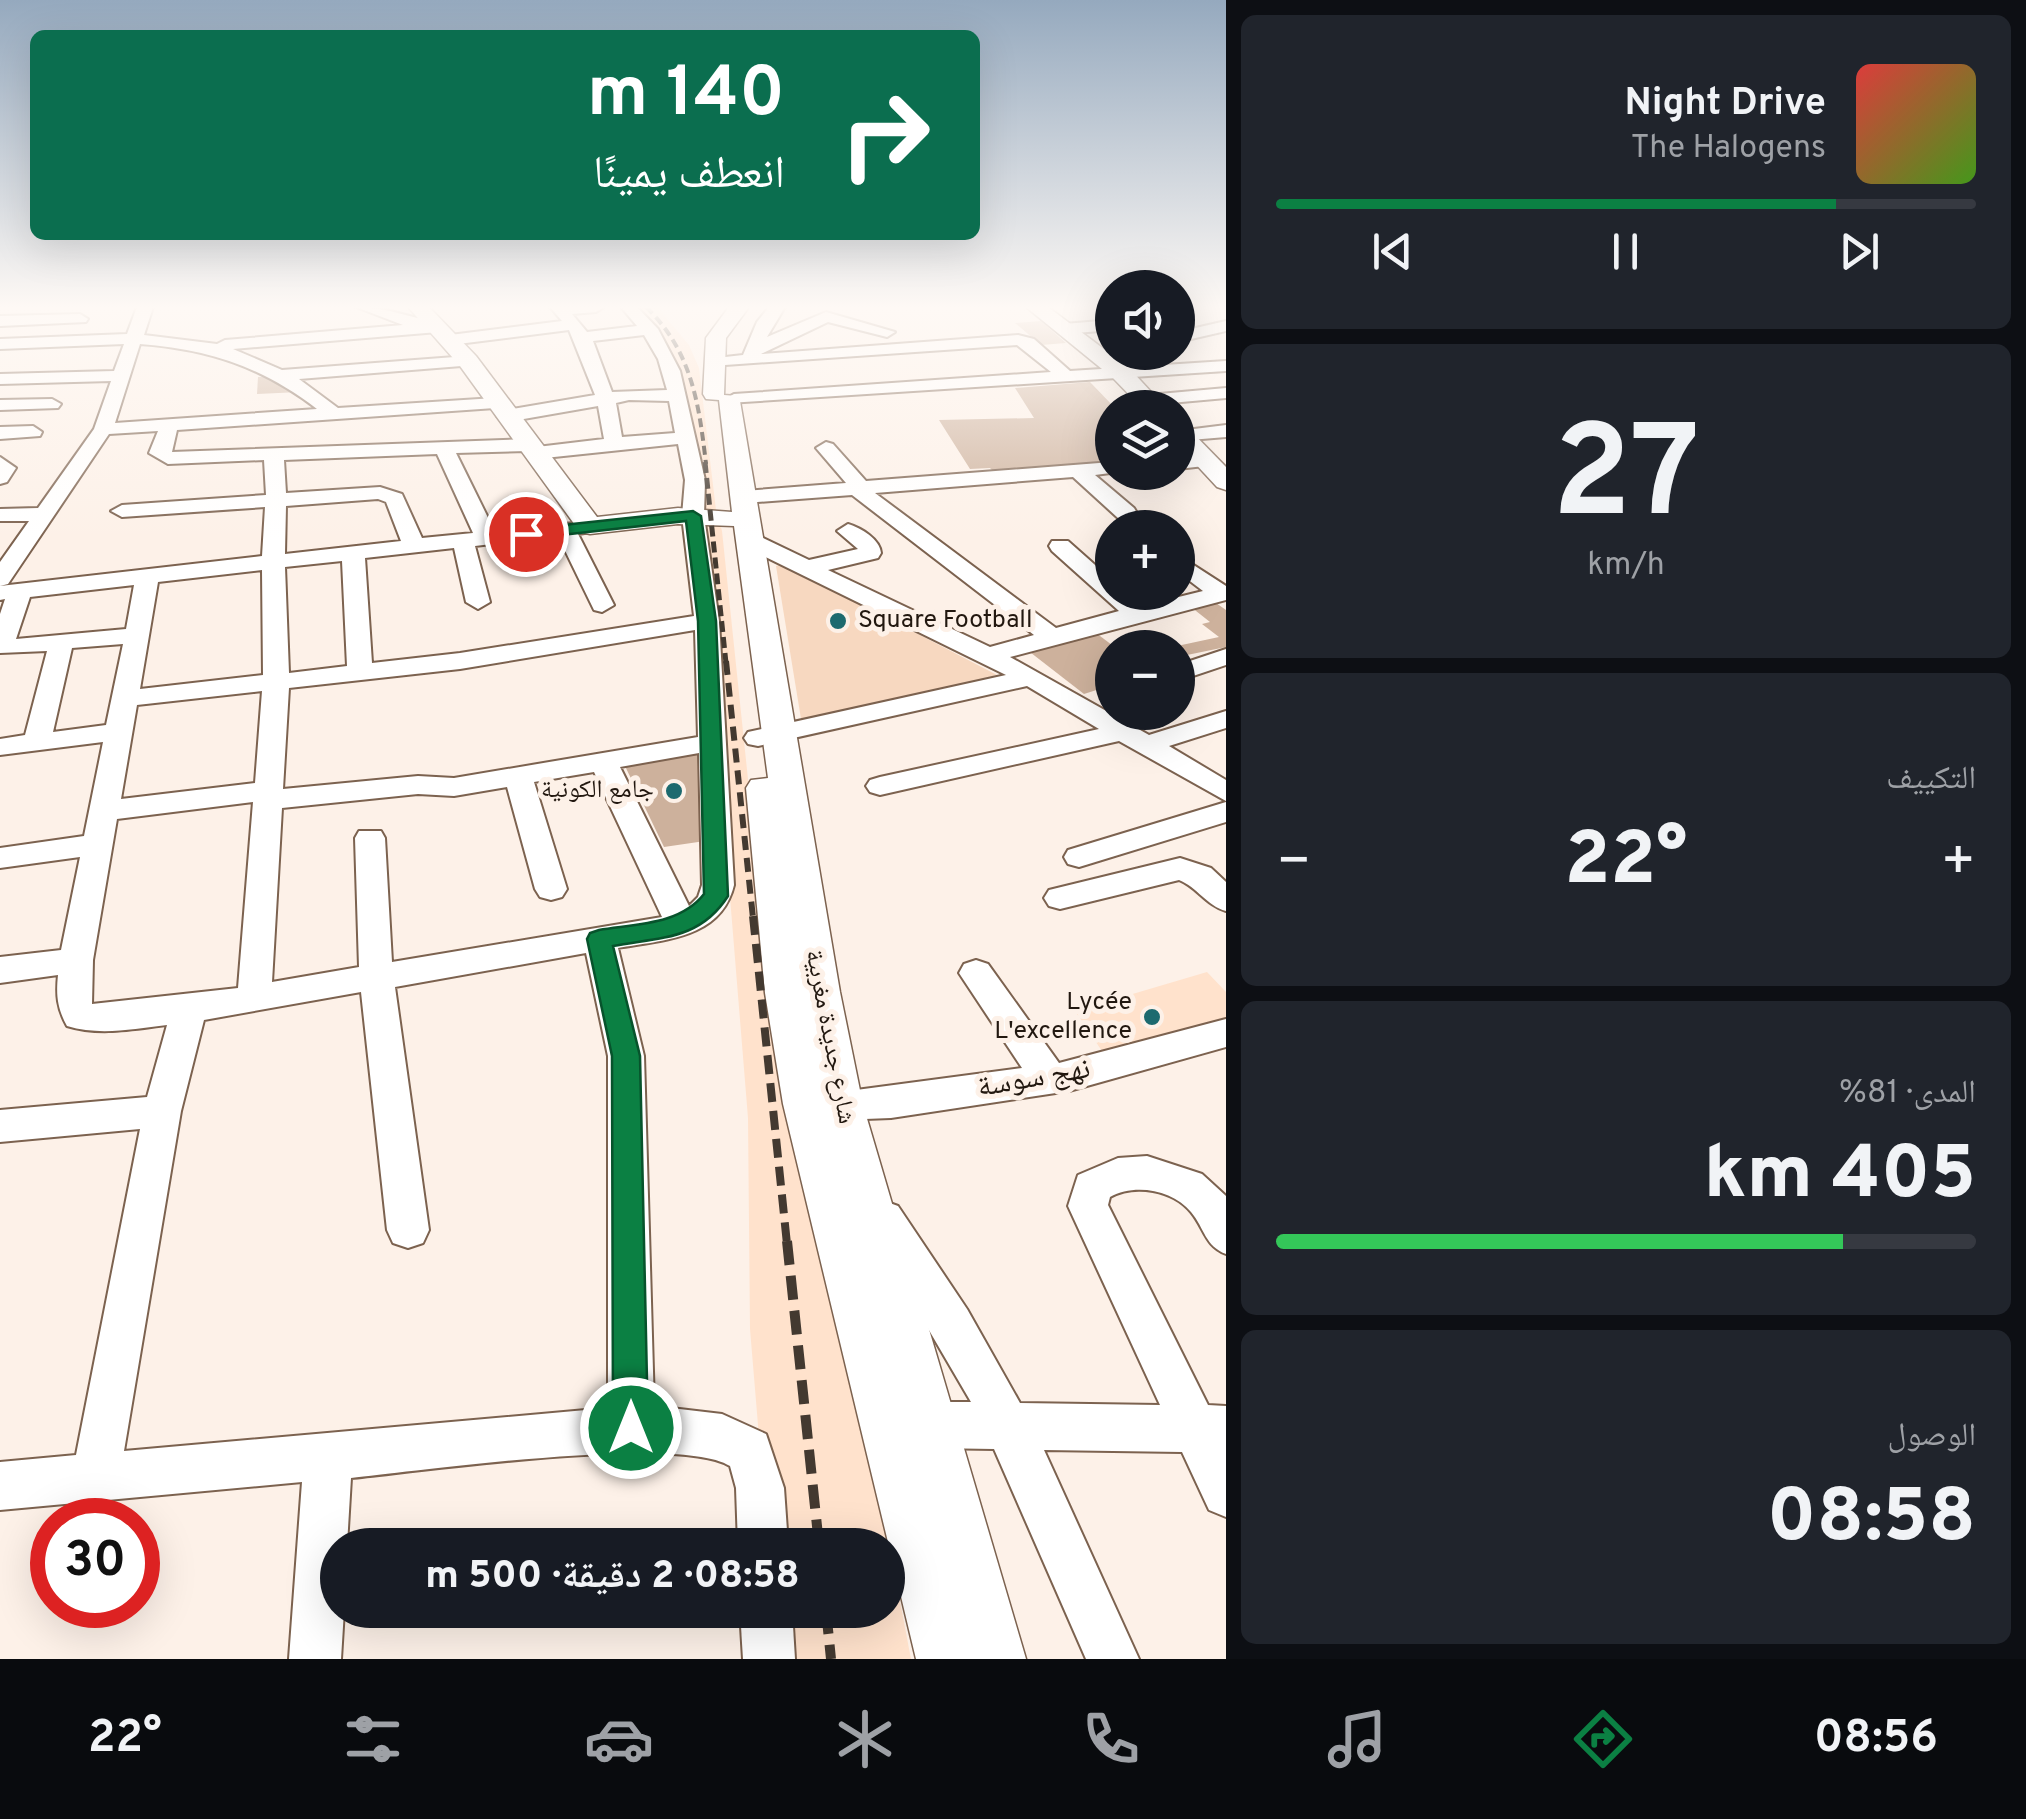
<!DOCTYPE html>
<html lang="ar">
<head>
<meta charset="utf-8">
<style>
	:root { --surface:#171b24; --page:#20242c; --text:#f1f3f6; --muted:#9ea1a6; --line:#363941; --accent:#0b8043 }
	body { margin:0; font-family:Overpass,"Noto Naskh Arabic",sans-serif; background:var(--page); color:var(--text); direction:rtl; height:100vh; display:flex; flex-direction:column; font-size:38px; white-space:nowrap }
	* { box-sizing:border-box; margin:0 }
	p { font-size:32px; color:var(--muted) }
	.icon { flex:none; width:55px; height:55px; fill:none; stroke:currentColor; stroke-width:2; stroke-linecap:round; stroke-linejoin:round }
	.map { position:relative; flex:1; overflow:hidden; direction:ltr }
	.side { display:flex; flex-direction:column; gap:15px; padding:15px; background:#0d0f14; width:800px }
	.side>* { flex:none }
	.hud { position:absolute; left:30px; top:30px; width:950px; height:210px; border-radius:15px; box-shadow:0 10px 40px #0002; direction:rtl; background:#0b6e4f; color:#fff; overflow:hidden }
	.tools { position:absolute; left:1095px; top:270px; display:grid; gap:20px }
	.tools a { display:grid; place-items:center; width:100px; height:100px; border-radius:50%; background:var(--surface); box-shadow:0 10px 40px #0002; font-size:50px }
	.speed { position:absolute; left:30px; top:1498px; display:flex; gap:20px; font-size:50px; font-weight:700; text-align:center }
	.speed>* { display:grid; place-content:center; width:130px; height:130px; border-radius:50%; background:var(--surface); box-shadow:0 10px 40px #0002; line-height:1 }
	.speed .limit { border:15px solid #d22; background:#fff; color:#111 }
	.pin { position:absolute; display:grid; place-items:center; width:85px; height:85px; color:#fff; margin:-42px; border:5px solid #fff; border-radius:50%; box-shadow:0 2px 10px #0007 }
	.me { position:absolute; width:110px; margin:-55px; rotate:0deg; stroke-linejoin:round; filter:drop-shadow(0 0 8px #0008) }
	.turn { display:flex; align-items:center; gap:35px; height:210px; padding:0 30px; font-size:45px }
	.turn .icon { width:130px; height:130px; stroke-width:2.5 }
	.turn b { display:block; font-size:70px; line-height:85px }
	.big { font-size:75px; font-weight:800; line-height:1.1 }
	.side .card { flex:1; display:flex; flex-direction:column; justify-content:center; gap:15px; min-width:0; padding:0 35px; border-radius:15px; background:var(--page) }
	.side .dial { align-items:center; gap:0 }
	.dial b { font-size:130px; line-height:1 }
	.song { display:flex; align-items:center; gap:30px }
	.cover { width:120px; height:120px; border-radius:15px; background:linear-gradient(135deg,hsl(0 70% 55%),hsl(100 70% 35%)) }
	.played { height:10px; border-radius:5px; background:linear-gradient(90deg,var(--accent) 80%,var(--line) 80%) }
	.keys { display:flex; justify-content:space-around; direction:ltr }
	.heat { display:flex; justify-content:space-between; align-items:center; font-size:55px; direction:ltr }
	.charge { height:15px; border-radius:8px; background:linear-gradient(90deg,#34c759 81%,var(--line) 0) }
	.trip { position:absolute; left:320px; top:1528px; width:585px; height:100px; border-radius:50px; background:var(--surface); box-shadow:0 10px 40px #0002; font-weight:800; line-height:100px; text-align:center; direction:rtl }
	.tabs { display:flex; height:160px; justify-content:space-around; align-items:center; background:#090b0e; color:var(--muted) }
	.tabs .icon { width:70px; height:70px }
	.tabs .current { color:var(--accent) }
	.tabs b { font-size:45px; color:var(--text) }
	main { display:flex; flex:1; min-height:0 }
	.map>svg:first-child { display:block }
	.built { fill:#ffe2cc }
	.green { fill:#f7d8c0 }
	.building { fill:#cdb19c }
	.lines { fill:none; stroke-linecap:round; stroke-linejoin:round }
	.minor-casing { stroke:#7c624f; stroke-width:4 }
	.major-casing { stroke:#7c624f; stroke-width:3 }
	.minor { fill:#fff; fill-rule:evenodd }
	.major { fill:#fff; fill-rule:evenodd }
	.rail-far4 { stroke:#433930; stroke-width:4; stroke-dasharray:9 5; stroke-linecap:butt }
	.rail-far3 { stroke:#433930; stroke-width:5; stroke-dasharray:11 5; stroke-linecap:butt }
	.rail-far2 { stroke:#433930; stroke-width:6; stroke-dasharray:14 8; stroke-linecap:butt }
	.rail-far1 { stroke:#433930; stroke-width:8; stroke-dasharray:19 9; stroke-linecap:butt }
	.rail { stroke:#433930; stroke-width:10; stroke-dasharray:24 11; stroke-linecap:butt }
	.route { fill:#0b8043; stroke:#07532c; stroke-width:2.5 }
	.poi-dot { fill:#1d6a6f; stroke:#fdf1e8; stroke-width:4 }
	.labels { text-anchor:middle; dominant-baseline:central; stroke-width:10; stroke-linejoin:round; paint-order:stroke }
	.poi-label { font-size:25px; fill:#221810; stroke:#fdf1e8; text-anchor:end }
	.street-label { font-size:25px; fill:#221810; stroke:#fdf1e8 }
	.near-street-label { font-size:30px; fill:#221810; stroke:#fdf1e8 }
</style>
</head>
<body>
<main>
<section class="side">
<div class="card">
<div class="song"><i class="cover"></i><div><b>Night Drive</b><p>The Halogens</p></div></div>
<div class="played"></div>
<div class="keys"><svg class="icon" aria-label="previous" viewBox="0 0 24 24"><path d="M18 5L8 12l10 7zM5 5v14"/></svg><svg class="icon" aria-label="pause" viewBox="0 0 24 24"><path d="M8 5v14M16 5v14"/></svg><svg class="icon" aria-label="next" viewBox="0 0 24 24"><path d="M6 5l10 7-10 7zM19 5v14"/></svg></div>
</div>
<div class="card dial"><b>27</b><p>km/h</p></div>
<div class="card"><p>التكييف</p>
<div class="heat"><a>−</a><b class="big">22°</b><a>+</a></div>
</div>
<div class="card"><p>المدى · 81%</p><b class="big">405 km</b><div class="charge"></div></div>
<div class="card"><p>الوصول</p><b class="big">08:58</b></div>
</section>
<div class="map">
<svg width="1226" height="1659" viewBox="0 0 1226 1659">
	<rect width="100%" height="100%" fill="#fdf1e8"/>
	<g class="built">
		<path d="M634,307h23l32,38 10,23 17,142 6,21 55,525 104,446 30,157h-134l-4,-49h115v-65h-120l-18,-216 -2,-211 -29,-356 10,-1 -26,-237 -3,-68 -53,-136z"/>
		<path d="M1207,972l19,20v31l-120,34 -31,-46z"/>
	</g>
	<path class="green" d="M783,564l214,111 -195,50 -26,-159z"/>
	<g class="building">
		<path d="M1041,321l25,22 -25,2 -26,-22z"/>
		<path d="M278,376l22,16 -43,2 1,-17z"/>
		<path d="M1090,382l25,26 -3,57 -115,10 -7,-7 -20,1 -31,-49 95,-2 -19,-30z"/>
		<path d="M1113,592h65l6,8 -45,12z"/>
		<path d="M1216,603l10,7v37l-39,8 -10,-9 42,-9 -17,-13 8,-2 -19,-15z"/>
		<path d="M1092,630l20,15v40l-28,9 -58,-45z"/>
		<path d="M696,753l3,1 6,87 -41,6 -40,-83z"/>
	</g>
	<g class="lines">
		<g class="minor-casing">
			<g id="minor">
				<path d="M137,307h16l-9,28 73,9 8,-4 178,-15 -47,-18c31,0 59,12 88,17l2,3 -8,5 -205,17 49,21 186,-14 9,5 -3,4 -175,14 39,29 157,-10 9,5 -9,5 -318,22 -5,22 357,-13 7,2 1,6 67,-8 -6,-33 -92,16 -9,-6 9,-6 89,-15 -26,-65 -119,15 -8,-5 8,-5 112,-14 -12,-14h54l-8,5 -24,2 15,18 50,-6 -16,-19h16l21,22 22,42 25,109 -1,36 15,105 15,264c-13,54 -71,55 -116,63l26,108 10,350 68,8 44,20 18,54 4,57h-50l-2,-57 -6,-22c-50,-32 -309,5 -379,12l-4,67h-9v65h6l-3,49h-52l13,-177 -302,28v-48l76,-7 64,-326 -140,13v-32l147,-13 20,-72c-34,4 -67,11 -100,1 -10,-18 -11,-31 -9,-51l-58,8v-26l61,-7 19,-93 -80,11v-20l84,-12 19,-94 -103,13v-16l25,-4 22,-84 -47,2v-39l5,-15 -5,1v-14l262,-30 3,-49 -143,10 -11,-6 11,-6 144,-10 -2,-35 -96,4 -19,-11 9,-22 -49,3 -101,150 -8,2v-24l29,-41h-29v-12l38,-1 56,-79 17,-48 -111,3v-10l114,-3 10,-27 -124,5v-10l127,-5zM644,335l14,24 9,31 -55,2 -19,-51zM140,344c69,5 122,23 177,65l-202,14zM629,400l40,1 6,32 -53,4 -6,-34zM678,444l7,36 -3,36 12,100 -234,37 -88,10 -7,-105 89,-10 12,54 12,7 12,-7 -15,-56 83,-10 36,74 8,2 12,-7 -36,-71 20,-3 3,-5 -3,-5 -104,9 -38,-77 71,-2 1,6 7,2zM437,454l36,79 -51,5 -20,-44 -22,-7 -94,6 -2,-33zM378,499l8,3 15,39 -116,13 1,-48zM342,561l5,105 -58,7 -4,-106zM262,570l1,105 -123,14 18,-107zM134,585l-8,44 -110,10 14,-42zM695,630l3,107 -244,41 -36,-2 -135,13 6,-101 171,-19zM123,644l-17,81 -53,7 19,-84zM262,691l-7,92 -134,16 16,-94zM699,753l3,132 -4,12 -9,9 -69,-139zM594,772l68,145 -270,45 -7,-124 -4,-7h-22l-4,7 4,129 -87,15 10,-174 136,-14 36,2 53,-9 28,102 5,8 11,3 11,-3 5,-8 -33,-107zM253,802l-15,186 -146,16 1,-44 24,-141zM586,953l22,103v352l-484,43 57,-340 23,-91 157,-28 26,238 6,13 15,5 15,-5 6,-13 -34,-243z"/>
				<path d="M769,307h16l-18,30 59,-25 69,20 -8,5 -59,-15 -67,32 257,-19 16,4 36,32 156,-10v10l-498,32 -3,-4 9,-5 317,-22 -34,-27 -292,20v-8l18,-2 14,-33z"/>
				<path d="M80,314l8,5 -2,3 -86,4v-10z"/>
				<path d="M1112,320v10l-48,4 -8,-5 8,-5z"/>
				<path d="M1226,321v10l-48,11v-10z"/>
				<path d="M1226,388v10l-78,7 -9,-5 9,-5z"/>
				<path d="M52,399l9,5 -3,4 -58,2v-10z"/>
				<path d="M1226,425v12l-48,4v-10z"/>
				<path d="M33,426l9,6 -2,4 -40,3v-12z"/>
				<path d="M826,442l7,2 33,37 246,-19v10h6l-23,3 39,33 3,5 -3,5h-16l-45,-41 -198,16 181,135 63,-17 -67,-60 -3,-5 3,-5h16l44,39v12h15l15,14 61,-15 -25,-19v-17l48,31v14l-216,57 139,78 77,-24v17l-57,18 57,34v21l-107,-60 -239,54 -10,-3 -4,-6 4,-6 10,-3 219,-48 -72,-43 -269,60 -10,-2 -4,-6 4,-6 258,-57 -263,-129 -3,-5 3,-5h16l50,24 49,-11 -21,-18 11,-7c13,4 32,15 33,29l-3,5 -50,12 162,77 44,-12 -182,-140 -108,8 -10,-6 10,-6 102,-8 -30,-35z"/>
				<path d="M1206,455l10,6 -3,4 -35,4v-12z"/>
				<path d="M0,457l16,11 -9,14 -7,2z"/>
				<path d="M1226,649v16l-48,16v-16z"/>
				<path d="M1226,802v20l-147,45 -11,-3 -4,-7 4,-7z"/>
				<path d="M1180,858l31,10 15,14v29c-19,-5 -29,-24 -47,-31l-119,29 -11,-3 -5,-8 5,-8z"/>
				<path d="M976,960l12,4 71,99 167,-44v28l-157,44 -178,27 -52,2 -13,-4 -6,-11 6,-11 196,-26 -63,-95 5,-9z"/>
				<path d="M1147,1156l55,18 24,22v58c-21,-8 -21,-25 -35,-42 -18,-22 -56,-29 -81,-15l-2,8 100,200 18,1v111l-17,-7 -27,-58 -138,-2 95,209h-53l-92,-210 -63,-1 -16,-7 -7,-16 7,-16 16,-7h40l-107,-183 6,-13 14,-5 14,5 69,103 53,94 140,2 -92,-199 10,-31 40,-17z"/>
				<path d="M740,1610h52l3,49h-52z"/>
			</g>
		</g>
		<g class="major-casing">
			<g id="major">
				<path d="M408,307h21l47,49 121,161 81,-9 54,4 -13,-112 -13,-1 -3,-5 3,-56 23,-31h20l-23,31 -2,57 13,1 3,5 100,591 23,113 163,554h-110l-133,-555 -18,-111 -19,-205 5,-8 17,-2 -34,-252 -56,-2 -88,10 -10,-2 -120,-166z"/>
				<path d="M1026,307h22l81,61 37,40h-24l-29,-30z"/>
				<path d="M1178,424l8,2 40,41v23l-9,-3 -39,-42z"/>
			</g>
		</g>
		<use href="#minor" class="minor"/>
		<use href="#major" class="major"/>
		<path class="rail-far4" d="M646,307c46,44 53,97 60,157"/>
		<path class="rail-far3" d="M705,462l21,201"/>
		<path class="rail-far2" d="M726,661l27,257"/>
		<path class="rail-far1" d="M753,916l34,328"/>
		<g class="rail">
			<path d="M787,1241l32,304"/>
			<path d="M826,1610l5,49"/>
		</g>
	</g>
	<linearGradient id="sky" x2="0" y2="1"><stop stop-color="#95a9be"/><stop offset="0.57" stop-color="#fef9f5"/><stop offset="1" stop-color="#fef9f5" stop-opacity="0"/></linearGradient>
	<rect width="1226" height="539" fill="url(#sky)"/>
	<path class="route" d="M693,511l8,5 15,105 12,275c-28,44 -67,41 -115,50l27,110 8,372 -5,13 -12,5 -13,-5 -5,-13 -1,-372 -25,-117 3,-6 9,-3c36,-6 81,-5 105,-36l-6,-273 -12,-100 -160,18 -8,-5 8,-5z"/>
	<g class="poi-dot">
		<circle cx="838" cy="621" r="10"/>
		<circle cx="674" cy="791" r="10"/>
		<circle cx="1152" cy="1017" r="10"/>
	</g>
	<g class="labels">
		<g class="poi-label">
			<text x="858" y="621" text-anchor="start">Square Football</text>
			<text x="654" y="791">جامع الكونية</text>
			<text x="1132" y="1003">Lycée<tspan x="1132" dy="29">L'excellence</tspan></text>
		</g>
		<g class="street-label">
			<text transform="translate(829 1037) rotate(79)">شارع جديدة مغربية</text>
		</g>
		<g class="near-street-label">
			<text transform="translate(1034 1079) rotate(-10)">نهج سوسة</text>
		</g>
	</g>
</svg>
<div class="tools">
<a><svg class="icon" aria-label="sound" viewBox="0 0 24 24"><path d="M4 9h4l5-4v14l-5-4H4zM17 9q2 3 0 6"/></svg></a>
<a><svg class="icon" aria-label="layers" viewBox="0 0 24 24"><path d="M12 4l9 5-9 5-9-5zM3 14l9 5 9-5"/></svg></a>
<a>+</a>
<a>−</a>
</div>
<div class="speed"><div class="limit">30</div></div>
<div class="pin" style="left:526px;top:534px;background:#d93025"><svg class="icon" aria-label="arrive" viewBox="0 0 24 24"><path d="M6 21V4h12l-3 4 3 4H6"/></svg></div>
<svg class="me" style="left:631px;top:1428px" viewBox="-20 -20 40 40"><circle r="17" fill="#0b8043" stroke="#fff" stroke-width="3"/><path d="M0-11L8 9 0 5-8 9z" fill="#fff"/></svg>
<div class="trip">08:58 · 2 دقيقة · 500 m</div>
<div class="hud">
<div class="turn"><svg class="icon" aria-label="right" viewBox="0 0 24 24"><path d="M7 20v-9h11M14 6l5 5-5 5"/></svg><div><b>140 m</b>انعطف يمينًا</div></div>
</div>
</div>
</main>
<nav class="tabs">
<b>08:56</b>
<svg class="icon current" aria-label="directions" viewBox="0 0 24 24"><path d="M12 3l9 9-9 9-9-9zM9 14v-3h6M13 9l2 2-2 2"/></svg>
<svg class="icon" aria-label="music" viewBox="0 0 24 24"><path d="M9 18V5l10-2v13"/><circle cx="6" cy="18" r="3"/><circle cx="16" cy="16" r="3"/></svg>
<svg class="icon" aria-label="phone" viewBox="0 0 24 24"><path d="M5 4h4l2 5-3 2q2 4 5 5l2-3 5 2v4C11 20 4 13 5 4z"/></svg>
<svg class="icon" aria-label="climate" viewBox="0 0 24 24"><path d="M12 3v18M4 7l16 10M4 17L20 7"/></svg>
<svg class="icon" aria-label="car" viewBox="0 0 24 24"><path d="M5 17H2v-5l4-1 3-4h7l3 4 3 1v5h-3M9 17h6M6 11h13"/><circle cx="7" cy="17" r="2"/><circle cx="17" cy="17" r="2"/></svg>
<svg class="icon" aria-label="filters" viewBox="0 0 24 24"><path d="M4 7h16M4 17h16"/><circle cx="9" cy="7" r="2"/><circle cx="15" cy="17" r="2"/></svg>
<b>22°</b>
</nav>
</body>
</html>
